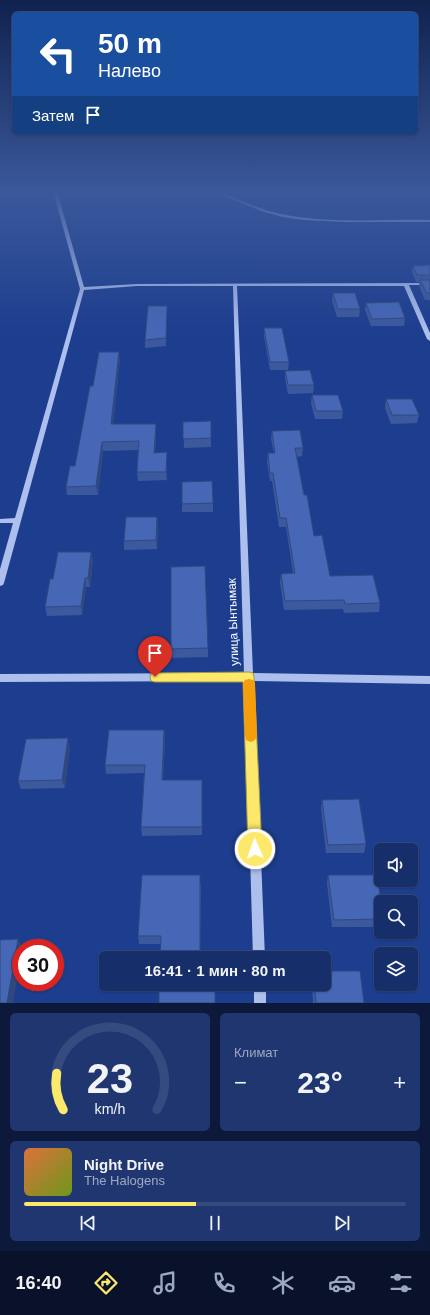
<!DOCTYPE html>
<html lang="ru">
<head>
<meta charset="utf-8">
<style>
	:root { --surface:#162e6a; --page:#1f3670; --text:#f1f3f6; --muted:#9ea8c1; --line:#354a7e; --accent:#fce86a }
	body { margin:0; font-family:Arial,sans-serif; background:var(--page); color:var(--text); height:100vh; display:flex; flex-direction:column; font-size:15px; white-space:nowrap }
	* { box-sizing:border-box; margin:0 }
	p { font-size:13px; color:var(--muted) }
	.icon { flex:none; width:22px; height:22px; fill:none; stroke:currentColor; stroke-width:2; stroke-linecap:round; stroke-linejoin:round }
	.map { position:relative; height:1003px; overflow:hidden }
	.sheet { display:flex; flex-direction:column; gap:10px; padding:10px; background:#0c193a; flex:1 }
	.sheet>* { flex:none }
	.guide { position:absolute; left:12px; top:12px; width:406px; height:122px; border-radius:6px; box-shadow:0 1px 3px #0004,0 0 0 1px var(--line); background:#1a4fa0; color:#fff; overflow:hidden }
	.tools { position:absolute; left:374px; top:843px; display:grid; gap:8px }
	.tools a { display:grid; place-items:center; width:44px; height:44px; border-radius:6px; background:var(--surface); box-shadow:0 1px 3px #0004,0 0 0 1px var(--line); font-size:20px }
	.speed { position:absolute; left:12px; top:939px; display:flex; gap:8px; font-size:20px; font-weight:700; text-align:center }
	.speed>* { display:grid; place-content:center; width:52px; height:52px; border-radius:50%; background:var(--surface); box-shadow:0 1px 3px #0004,0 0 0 1px var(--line); line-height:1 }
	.speed .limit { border:6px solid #d22; background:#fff; color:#111 }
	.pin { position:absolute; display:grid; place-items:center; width:34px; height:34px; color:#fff; margin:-41px -17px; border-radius:50% 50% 50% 0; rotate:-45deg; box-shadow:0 0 4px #0007 }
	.pin .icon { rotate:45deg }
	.me { position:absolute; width:44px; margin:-22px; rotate:358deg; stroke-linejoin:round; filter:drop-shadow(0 0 3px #0008) }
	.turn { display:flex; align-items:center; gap:14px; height:84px; padding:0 20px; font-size:18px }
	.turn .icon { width:52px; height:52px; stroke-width:2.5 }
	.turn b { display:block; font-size:28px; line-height:34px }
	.then { display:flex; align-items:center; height:38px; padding:0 20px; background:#0003; gap:8px; font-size:15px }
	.big { font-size:30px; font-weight:700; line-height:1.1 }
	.sheet .card { flex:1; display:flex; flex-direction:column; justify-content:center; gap:6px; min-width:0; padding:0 14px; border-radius:6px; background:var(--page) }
	.sheet .dial { align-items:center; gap:0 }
	.dial svg { height:104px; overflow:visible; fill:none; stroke:var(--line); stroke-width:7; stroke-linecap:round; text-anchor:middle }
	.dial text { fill:var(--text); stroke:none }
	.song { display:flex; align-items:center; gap:12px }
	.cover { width:48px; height:48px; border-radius:6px; background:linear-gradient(135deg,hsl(20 70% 55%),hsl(80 70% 35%)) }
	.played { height:4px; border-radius:2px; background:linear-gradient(90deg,var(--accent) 45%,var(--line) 45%) }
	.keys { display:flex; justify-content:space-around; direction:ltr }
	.heat { display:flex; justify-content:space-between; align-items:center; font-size:22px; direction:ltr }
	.sheet .tiles { flex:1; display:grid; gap:10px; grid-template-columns:1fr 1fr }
	.card:last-child { grid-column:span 2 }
	.trip { position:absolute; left:99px; top:951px; width:232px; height:40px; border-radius:6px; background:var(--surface); box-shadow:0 1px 3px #0004,0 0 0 1px var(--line); font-weight:700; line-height:40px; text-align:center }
	.tabs { display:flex; height:64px; justify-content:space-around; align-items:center; background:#09122a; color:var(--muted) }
	.tabs .icon { width:28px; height:28px }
	.tabs .selected { color:var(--accent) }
	.tabs b { font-size:18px; color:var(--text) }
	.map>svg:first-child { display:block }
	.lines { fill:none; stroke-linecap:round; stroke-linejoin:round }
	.minor { fill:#acbfed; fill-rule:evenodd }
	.wall { fill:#3c599d }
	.shaded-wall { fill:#31487f }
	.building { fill:#4667b6; stroke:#31487f }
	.route { fill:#fce86a; stroke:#a49745 }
	.slow { fill:#f59e0b }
	.labels { text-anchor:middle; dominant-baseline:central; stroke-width:4; stroke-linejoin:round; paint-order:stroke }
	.street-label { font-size:12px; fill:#fff; stroke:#1d3e8e }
</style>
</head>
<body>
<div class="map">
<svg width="430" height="1003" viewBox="0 0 430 1003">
	<rect width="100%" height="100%" fill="#1d3e8e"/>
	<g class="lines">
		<g class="minor">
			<path d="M53,191h4l27,96 53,-3 293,-1v2h-21l21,48v8l-3,-2 -23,-53h-167l16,387 177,3v8l-176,-3 11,277h-12l-8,-277 -245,1v-8l244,-1 -11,-387h-96l-53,4 -80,293 -1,2 -3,1v-17l13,-46h-13v-4l15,-1 65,-229z"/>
			<path d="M211,191h4c22,7 43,18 66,23 47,10 101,5 149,6v2h-84l-43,-2 -20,-3 -19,-5z"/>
			<rect x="254" y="984" width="12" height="19"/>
		</g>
	</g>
	<g class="wall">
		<path d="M430,265v35h-5l-6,-14v-4h-3l-4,-10 1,-6z"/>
		<path d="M333,293l27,16 -1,8h-22l-5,-16z"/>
		<path d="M366,303l39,15 -1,8h-33l-6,-16z"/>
		<path d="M167,306l-1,40 -21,2v-8z"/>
		<path d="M264,328l25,34 -1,8h-18l-6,-34z"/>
		<path d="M120,359l-7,65 43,8 -1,21 12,8v19l-29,1 -1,-9 1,-22 -35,1 -5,44h-31l-1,-8 9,-21 18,-80z"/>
		<path d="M285,371l29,14 -1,8 -25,1 -3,-15z"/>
		<path d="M312,395l31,16 -1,8h-27l-4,-16z"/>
		<path d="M386,399l33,16 -2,8 -26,1 -6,-16z"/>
		<path d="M183,422l28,16v9l-27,1z"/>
		<path d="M272,431l31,17 -1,8 -5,1 7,38 10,41 16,40 50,27 -1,9 -35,1 -1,-4 -59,1 -4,-28 1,-8 12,-1 -7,-46h-7l-7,-46h-2l-3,-19 1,-9h6l-3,-14z"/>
		<path d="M213,503v9h-31v-8z"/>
		<path d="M157,517l1,8 -1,24 -33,1v-9z"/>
		<path d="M91,552l2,8 -3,27h-4l-4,28 -35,1 -2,-9 8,-28z"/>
		<path d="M208,648v9l-37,1v-9z"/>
		<path d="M164,730l1,8 -2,42h39v55l-60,1 -1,-9 3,-54 -38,1 -1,-9z"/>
		<path d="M70,747l-5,41 -44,1 -3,-8z"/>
		<path d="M322,800l44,44 -2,9h-38l-5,-45z"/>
		<path d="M328,875l53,27v25h-49l-5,-44z"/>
		<path d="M201,884l-1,69 15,5 -54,-14h-22l-1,-8z"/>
		<path d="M312,984h12l40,19h-51z"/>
	</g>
	<g class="shaded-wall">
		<path d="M119,352l1,7 -8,74 -1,-9z"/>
		<path d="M156,424v8l-1,29 -1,-8z"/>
		<path d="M102,442l1,9 -5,44 -2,-9z"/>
		<path d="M167,452v28l-1,-8z"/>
		<path d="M157,517l1,8 -1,24 -1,-9z"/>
		<path d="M91,552l2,8 -3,27 -2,-9z"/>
		<path d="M85,578l1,9 -4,28 -1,-9z"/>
		<path d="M164,730l1,8 -2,50 -1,-8z"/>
		<path d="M68,738l2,9 -5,41 -3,-8z"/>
		<path d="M18,939l4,9h-1v8l-8,47h-6z"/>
	</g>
	<g class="building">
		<path d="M430,265v10h-13l-4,-9z"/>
		<path d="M420,280h10v13h-3z"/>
		<path d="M333,293h22l5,16h-22z"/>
		<path d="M399,302l6,16 -33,1 -6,-16z"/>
		<path d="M148,306h19l-1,32 -21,2z"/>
		<path d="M264,328h18l7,34h-19z"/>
		<path d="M99,352h20l-8,72h45l-2,29 13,-1 -1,20h-29l2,-31 -37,1 -6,44 -30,1 4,-21h5l15,-80h3z"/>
		<path d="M310,370l4,15h-26l-3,-14z"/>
		<path d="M312,395h26l5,16h-27z"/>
		<path d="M386,399h26l7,16h-27z"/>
		<path d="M211,421v17l-28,1v-17z"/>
		<path d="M300,430l3,18h-8l9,47h3l7,41 8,-1 8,41 43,-1 7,28 -35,1 -1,-4 -59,1 -4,-27 14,-1 -9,-55h-6l-7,-45h-3l-2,-20h7l-3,-22z"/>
		<path d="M212,481l1,22 -31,1v-22z"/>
		<path d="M126,517h31l-1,23 -32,1z"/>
		<path d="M58,552h33l-3,26h-3l-4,28 -36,1 5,-28h3z"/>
		<path d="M205,566l3,82 -37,1v-82z"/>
		<path d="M109,730h55l-2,50h40v47h-61l4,-62h-40z"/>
		<path d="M68,738l-6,42 -44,1 8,-42z"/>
		<path d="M359,799l7,45 -38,1 -6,-45z"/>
		<path d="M142,875h58v78h15v5h-55l1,-22h-23z"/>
		<path d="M328,875h49l4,27v17l-47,1z"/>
		<path d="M18,939l-11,64h-7v-63z"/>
		<path d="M324,971h36l4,32h-48l-2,-19h10z"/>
		<rect x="159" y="984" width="56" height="19"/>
	</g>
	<linearGradient id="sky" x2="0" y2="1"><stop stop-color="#10224e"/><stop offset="0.58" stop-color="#3a589b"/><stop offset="1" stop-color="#3a589b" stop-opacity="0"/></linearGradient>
	<rect width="430" height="331" fill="url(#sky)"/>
	<path class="route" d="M249,672l4,1 1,4 8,172 -2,5 -5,2 -5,-2 -2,-5 -5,-167h-88l-4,-1 -1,-4 1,-3 4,-1z"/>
	<path class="slow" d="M249,679l4,1 2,3 2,53 -2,4 -4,2 -5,-2 -1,-4 -2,-53 2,-3z"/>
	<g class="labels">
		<g class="street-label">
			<text transform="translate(233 622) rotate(-92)">улица Ынтымак</text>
		</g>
	</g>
</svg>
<div class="tools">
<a><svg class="icon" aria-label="sound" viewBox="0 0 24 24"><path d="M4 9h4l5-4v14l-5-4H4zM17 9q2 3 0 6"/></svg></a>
<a><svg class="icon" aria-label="search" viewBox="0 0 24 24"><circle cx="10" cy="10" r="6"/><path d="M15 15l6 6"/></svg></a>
<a><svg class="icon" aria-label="layers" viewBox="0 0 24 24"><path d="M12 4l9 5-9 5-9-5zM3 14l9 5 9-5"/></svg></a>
</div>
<div class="speed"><div class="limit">30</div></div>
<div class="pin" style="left:155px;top:677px;background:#d93025"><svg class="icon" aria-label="arrive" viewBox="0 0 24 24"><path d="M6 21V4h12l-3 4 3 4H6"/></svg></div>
<svg class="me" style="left:255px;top:849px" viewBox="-20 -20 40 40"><circle r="17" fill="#fce86a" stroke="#fff" stroke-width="3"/><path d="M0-11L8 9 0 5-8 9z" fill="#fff"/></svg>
<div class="trip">16:41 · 1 мин · 80 m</div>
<div class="guide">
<div class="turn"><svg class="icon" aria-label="left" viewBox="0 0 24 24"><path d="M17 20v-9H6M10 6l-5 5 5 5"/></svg><div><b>50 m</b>Налево</div></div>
<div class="then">Затем<svg class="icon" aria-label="arrive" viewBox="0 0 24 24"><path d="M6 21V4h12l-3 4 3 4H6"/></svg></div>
</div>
</div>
<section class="sheet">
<div class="tiles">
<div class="card dial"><svg viewBox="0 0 100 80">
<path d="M14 69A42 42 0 1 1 86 69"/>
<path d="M14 69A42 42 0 0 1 9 41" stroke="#fce86a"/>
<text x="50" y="56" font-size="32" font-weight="700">23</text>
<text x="50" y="72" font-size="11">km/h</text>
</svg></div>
<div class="card"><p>Климат</p>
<div class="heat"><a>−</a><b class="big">23°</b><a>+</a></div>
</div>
<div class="card">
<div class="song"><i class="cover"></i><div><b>Night Drive</b><p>The Halogens</p></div></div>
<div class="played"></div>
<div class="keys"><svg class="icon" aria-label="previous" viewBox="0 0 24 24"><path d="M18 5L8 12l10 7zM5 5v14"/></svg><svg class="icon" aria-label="pause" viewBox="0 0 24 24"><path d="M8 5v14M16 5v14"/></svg><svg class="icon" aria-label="next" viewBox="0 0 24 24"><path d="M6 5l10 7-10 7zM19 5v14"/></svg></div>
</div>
</div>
</section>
<nav class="tabs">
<b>16:40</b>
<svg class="icon selected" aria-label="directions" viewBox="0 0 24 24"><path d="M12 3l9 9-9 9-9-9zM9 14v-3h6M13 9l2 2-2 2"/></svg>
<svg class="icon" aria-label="music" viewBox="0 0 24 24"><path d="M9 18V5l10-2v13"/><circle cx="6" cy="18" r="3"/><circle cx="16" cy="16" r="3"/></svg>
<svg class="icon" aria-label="phone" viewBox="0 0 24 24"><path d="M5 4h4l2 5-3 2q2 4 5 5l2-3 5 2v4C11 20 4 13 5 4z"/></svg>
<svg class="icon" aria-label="climate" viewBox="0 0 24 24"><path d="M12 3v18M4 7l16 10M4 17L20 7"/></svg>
<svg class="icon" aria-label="car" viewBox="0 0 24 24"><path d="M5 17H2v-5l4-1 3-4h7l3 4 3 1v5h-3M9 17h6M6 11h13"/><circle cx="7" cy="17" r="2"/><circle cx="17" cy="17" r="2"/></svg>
<svg class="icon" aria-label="filters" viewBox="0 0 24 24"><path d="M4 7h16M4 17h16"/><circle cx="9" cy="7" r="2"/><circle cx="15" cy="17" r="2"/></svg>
</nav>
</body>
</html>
